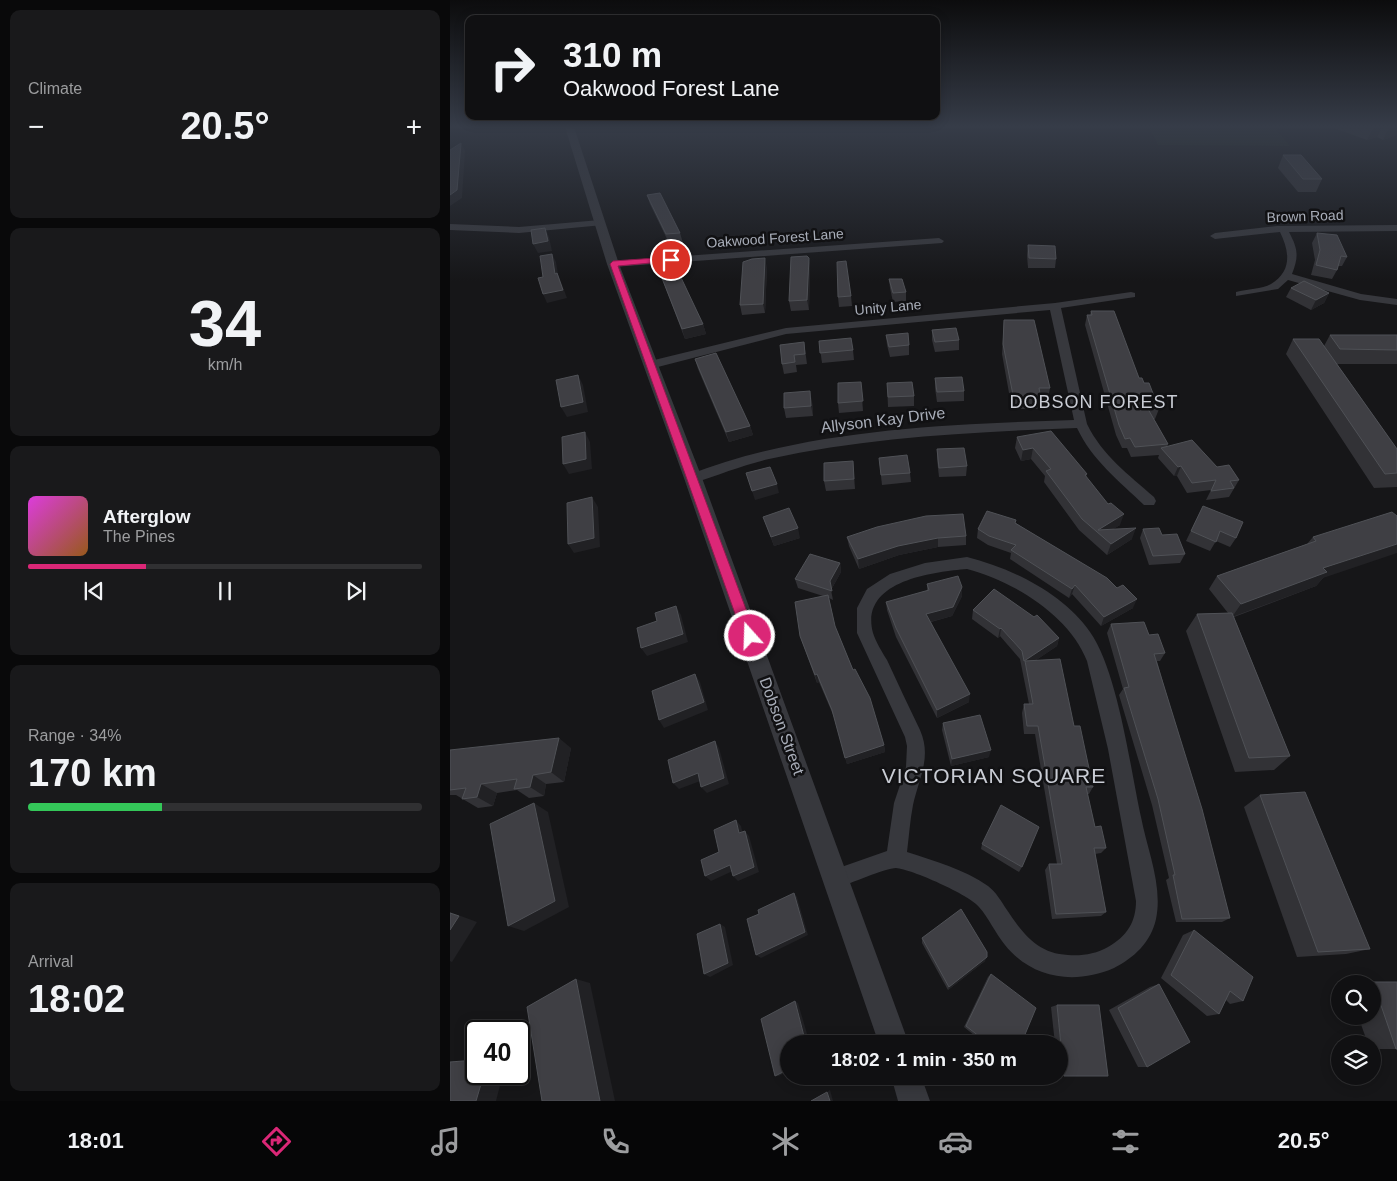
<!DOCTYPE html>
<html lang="en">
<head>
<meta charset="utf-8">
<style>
	:root { --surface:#101012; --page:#19191b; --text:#f1f3f6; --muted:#9c9d9f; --line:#303032; --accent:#db2777 }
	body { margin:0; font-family:Arial,sans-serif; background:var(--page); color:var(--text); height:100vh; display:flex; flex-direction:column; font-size:19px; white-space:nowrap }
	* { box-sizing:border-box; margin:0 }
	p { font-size:16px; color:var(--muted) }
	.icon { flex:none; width:28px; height:28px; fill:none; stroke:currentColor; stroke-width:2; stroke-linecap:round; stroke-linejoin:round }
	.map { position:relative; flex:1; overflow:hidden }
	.sheet { display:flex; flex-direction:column; gap:10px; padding:10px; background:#09090a; width:450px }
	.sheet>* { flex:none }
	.guide { position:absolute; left:15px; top:15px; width:475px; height:105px; border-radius:10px; box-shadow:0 2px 12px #0003,0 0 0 1px var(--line); background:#101012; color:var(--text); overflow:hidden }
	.fabs { position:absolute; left:881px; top:975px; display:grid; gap:10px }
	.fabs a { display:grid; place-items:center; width:50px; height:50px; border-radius:50%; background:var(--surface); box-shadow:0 2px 12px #0003,0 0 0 1px var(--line); font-size:25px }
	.speed { position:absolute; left:15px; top:1020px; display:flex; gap:10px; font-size:25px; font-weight:700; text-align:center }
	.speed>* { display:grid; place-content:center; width:65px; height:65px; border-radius:50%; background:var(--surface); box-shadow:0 2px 12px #0003,0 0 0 1px var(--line); line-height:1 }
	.speed .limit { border:2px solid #111; border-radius:8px; background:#fff; color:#111 }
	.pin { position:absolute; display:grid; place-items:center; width:42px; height:42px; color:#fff; margin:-21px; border:2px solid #fff; border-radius:50%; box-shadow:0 1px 5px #0007 }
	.me { position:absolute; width:55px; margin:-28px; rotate:340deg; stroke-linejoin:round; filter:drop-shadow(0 0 4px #0008) }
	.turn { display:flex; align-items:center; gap:18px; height:105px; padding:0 15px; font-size:22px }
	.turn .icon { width:65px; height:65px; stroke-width:2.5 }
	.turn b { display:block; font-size:35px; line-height:42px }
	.big { font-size:38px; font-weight:800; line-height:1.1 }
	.sheet .tile { flex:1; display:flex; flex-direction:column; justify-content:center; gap:8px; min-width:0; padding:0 18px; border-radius:10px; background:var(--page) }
	.sheet .dial { align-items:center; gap:0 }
	.dial b { font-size:65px; line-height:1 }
	.song { display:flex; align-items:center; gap:15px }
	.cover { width:60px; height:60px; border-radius:8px; background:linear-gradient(135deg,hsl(300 70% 55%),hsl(30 70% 35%)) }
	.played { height:5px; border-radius:2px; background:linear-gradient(90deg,var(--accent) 30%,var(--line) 30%) }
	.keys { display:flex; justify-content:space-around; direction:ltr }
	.heat { display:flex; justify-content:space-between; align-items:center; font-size:28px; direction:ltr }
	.charge { height:8px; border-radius:4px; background:linear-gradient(90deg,#34c759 34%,var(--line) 0) }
	.trip { position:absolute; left:330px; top:1035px; width:288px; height:50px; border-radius:25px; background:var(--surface); box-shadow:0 2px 12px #0003,0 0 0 1px var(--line); font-weight:800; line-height:50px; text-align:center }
	.tab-bar { display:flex; height:80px; justify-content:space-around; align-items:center; background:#060607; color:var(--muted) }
	.tab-bar .icon { width:35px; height:35px }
	.tab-bar .selected { color:var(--accent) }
	.tab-bar b { font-size:22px; color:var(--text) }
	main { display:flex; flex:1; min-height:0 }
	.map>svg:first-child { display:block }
	.green { fill:#1c231d }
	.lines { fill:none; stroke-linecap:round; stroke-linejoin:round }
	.minor { fill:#37383d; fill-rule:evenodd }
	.tertiary { fill:#37383d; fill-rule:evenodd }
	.wall { fill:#323236 }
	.shaded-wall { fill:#212124 }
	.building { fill:#3f3f44; stroke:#4f5156 }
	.route { fill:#db2777; stroke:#8e194d }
	.labels { text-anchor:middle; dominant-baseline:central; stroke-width:5; stroke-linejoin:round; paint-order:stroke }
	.far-street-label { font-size:14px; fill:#a8adb8; stroke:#111113 }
	.street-label { font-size:16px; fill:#a8adb8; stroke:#111113 }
	.neighbourhood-label { font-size:18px; letter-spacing:1px; fill:#c9ccd4; stroke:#111113 }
	.near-neighbourhood-label { font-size:21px; letter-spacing:1px; fill:#c9ccd4; stroke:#111113 }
</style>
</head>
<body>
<main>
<section class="sheet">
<div class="tile"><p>Climate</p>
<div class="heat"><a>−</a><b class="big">20.5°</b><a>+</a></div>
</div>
<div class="tile dial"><b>34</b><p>km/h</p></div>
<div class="tile">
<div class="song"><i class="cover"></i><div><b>Afterglow</b><p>The Pines</p></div></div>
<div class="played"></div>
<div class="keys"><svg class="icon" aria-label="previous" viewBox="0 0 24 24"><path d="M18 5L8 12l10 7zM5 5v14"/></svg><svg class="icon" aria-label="pause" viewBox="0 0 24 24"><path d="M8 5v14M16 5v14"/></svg><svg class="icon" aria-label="next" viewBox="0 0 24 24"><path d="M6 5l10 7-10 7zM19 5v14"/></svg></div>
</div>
<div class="tile"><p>Range · 34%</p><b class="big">170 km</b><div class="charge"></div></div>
<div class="tile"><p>Arrival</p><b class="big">18:02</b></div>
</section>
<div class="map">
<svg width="947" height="1101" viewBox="0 0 947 1101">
	<rect width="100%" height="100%" fill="#161618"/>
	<path class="green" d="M699,127h125l16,19 -132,-1z"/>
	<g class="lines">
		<g class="minor">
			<path d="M150,220l3,1v4l-84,8 -69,-3v-6l69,3z"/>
			<path d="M947,225v6l-108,1c9,17 10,24 3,42l69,20 36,5v6l-37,-5 -72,-20 -10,9 -42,7v-4c11,-3 26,-3 35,-8 22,-13 18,-34 9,-52l-65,7 -5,-3 5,-3 62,-7z"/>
			<path d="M489,238l5,3 -2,2 -329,24 -5,-3 5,-3z"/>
			<path d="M681,292l4,1v4l-74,11 26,116c15,31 42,51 67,73l2,4 -2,4h-10c-25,-24 -52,-45 -67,-77 -103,4 -208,9 -308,31 -26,6 -50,16 -76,24l-7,-5 2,-3c117,-46 261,-51 386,-55l-24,-110 -264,24 -136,35 -6,-4 2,-3 140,-34 269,-25z"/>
			<path d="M517,557c44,11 96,36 123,75 28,40 40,135 51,185 6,32 22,69 15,102 -5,23 -22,39 -42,49 -39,17 -82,11 -109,-23 -10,-12 -16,-27 -26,-38 -9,-12 -68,-38 -83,-39 -10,0 -47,16 -59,20l-7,-3 -3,-7 3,-7 57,-20 7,-48 12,-36 1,-21 -2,-9 -48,-104v-25l10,-19 23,-15 35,-11zM517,569c46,12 102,46 120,92l21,88 28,152c0,21 -9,35 -28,46 -12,7 -26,9 -40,8 -30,-1 -46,-22 -61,-45 -6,-9 -11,-18 -19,-24 -24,-17 -54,-25 -81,-34 2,-16 3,-32 6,-47 6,-27 19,-48 7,-75 -11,-23 -22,-46 -33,-70 -5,-8 -11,-18 -14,-27 -14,-52 59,-61 94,-64z"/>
		</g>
		<g class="tertiary">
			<path d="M115,127h9l45,137 83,214 207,566h-30l-195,-566 -77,-214z"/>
			<path d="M441,1076h30l9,25h-32z"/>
		</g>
	</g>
	<g class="wall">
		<path d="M881,127h66v8l-14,5 -6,-3 -10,3z"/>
		<path d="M833,155l39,24 -6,13h-18l-20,-24z"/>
		<path d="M197,195l33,38 3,10h-14l-19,-39z"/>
		<path d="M867,233l30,24 -5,9h-4l-1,4 -5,9 -21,-4 4,-15 -3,-17z"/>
		<path d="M578,245l28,14 -1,9h-27l-1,-13z"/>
		<path d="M359,258l1,9 -1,43 -18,1 -2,-10z"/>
		<path d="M208,268l45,56 3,10 -21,5z"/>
		<path d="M317,268l-2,45 -23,2 -2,-10z"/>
		<path d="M439,279l17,13v9l-13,1 -3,-14z"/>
		<path d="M841,288l38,5 -5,10 -13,7 -25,-13z"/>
		<path d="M401,296l1,10 -13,1 -1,-10z"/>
		<path d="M641,311l48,67 5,5 15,26 -4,10h-1l14,25 -1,3 50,20 22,13 -10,17 -23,3 5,-10 -24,3 -10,-17h-3l-16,-18 1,-3 -28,2 -4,-9h-5l-6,-13 -31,-110 2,-10h3z"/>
		<path d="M554,320l46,68 -2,10h-7l-2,11h-20l-1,-5h-7l-9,-50z"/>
		<path d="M482,330l27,10v10l-24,2 -3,-12z"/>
		<path d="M436,335l23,10v10l-19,2 -3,-12z"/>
		<path d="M880,335h67v29h-60l60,85v38l-23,1 -88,-134 7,-15 31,7z"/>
		<path d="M369,341l34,9 1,10 -32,3z"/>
		<path d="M354,342l3,22 -11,1 1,7 -13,2 -2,-10z"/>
		<path d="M245,359l55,67 3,9 -24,7 -31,-73z"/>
		<path d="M485,378l29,13v10l-27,1 -2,-14z"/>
		<path d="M411,382l2,29 -24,2 -1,-10z"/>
		<path d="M437,383l27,13v10l-26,1z"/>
		<path d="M362,401l1,15 -27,2 -2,-10z"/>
		<path d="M567,437l70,37 -1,3 34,48 -7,4 19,10 -25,16 -28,-25 -35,-48 1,-6 -14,-17 -10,2 -6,-13z"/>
		<path d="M487,449l30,17 -1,10 -27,1 -2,-18z"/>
		<path d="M429,458l31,15 1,9 -29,3z"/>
		<path d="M403,461l2,28 -29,2 -2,-10z"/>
		<path d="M753,506l33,32 -6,9 -14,-6 -6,10 -24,-10z"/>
		<path d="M947,516l-74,62 -7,8 -82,31 56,139 -16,14 -39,2 -49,-141 11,-17 31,-1 -19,-24 8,-13 90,-32 6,-7z"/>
		<path d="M313,517l37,21 -26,8z"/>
		<path d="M566,523l117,85 -32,18 -29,-32 -3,4 -59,-39 1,-6 -23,-8 -11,-7 1,-9z"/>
		<path d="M693,529l19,6 23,19 -5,9 -31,2 -9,-27z"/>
		<path d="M516,536v9l-28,2 -39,8 -40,14 -10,-23 -2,-9z"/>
		<path d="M390,563l1,9 -10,18 2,10 -4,-2 6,28 49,119 1,7 -38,12 -13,-47 -15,-35 -2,1 -17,-47 23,-40 -25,-8 -3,-9z"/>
		<path d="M477,584l35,12 -10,20 -21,6 38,80 -32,16 -41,-81 -9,-27 -1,-8 41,-11z"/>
		<path d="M523,610l86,28 -2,8 -21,14 38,66 19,61 -4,7h-2l8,33 11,21 -5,5 -6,1 11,58 -5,4 -49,3 -7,-49 4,-6h8l-22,-130h-11l-2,-21 2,-9h5l-9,-45 -20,-23 -2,2 -26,-19z"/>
		<path d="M661,624l54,29 -5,8h-3l73,257 -8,4h-46l-10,-42 3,-2 -17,-73 -33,-110 4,-6 -16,-56z"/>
		<path d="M493,723l46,34 -38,9 -9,-36z"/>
		<path d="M121,748l-7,34 -18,2 -2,12 -15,2 -12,-8 -20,3 -4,13 -15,2 -22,-13h-6v-45z"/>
		<path d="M810,795l110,154 -24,5 -49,3 -53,-150z"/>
		<path d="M532,844l40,23 -3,5 -38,-23z"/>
		<path d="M744,930l49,71 -13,3 -4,-4 -7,14 -12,2 -46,-38 22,-43z"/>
		<path d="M472,938l63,23 -37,29 -26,-47z"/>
		<path d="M541,974l30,70h-36l-21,-17 24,-50z"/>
		<path d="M923,982h24v67h-25v-5h-4l-10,-28h14v-32h-9z"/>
		<path d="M709,984l-12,83h-9l-29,-57 41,-23z"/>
		<path d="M607,1005l7,71 -5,-1v-31h-4l-4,-37z"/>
	</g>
	<g class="shaded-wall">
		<path d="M927,127h5l-5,10 -10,3 6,-12z"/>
		<path d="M939,127h8v8l-14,5z"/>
		<path d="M11,143l4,8 -3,47 -12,8v-11z"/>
		<path d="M95,228l4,9 3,14 -14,2 -5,-9z"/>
		<path d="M102,254l4,8 2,12 9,24 -20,5 -4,-9 12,-20z"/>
		<path d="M315,258l2,10 -2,45 -2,-9z"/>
		<path d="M359,258l1,9 -1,43 -2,-10z"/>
		<path d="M879,293l-5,10 -13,7 5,-10z"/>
		<path d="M253,324l3,10 -21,5 -3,-10z"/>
		<path d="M128,375l5,10 5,27 -21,5 -6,-10z"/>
		<path d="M360,391l2,10 1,15 -2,-10z"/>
		<path d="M300,426l3,9 -24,7 -3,-10z"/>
		<path d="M135,432l5,10 2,27 -23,5 -6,-10z"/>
		<path d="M583,448l-2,11 -10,2 2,-11z"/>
		<path d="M731,466l-4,10h-3l4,-9z"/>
		<path d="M327,484l2,9 -24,7 -3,-9z"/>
		<path d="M142,497l6,10 2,40 -26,6 -6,-9z"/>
		<path d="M674,514l-4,11 -18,11 -4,-6z"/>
		<path d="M348,528l2,10 -26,8 -3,-9z"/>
		<path d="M686,528l-4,11 -25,16 4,-11z"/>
		<path d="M488,538v9l-39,8 -40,14 -1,-10 40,-13z"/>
		<path d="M947,544v9l-74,25 -7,8 -84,31 9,-13 82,-36z"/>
		<path d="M390,563l1,9 -10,18 -1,-9z"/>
		<path d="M625,585l-3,9 -3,4 3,-9z"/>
		<path d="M512,587v9l-10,20 -26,7v-9z"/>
		<path d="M687,599l-4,9 -32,18 3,-9z"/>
		<path d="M226,606l5,9 7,27 -41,14 -6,-8z"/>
		<path d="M551,628l-1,8 -2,2 2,-9z"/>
		<path d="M609,638l-2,8 -31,21 -1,-6z"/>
		<path d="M245,674l5,8 8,28 -44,18 -5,-8z"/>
		<path d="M367,674l2,8 -2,1 -2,-8z"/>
		<path d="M520,694l-1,8 -32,16v-8z"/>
		<path d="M109,738l12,10 -7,34 -13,-10z"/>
		<path d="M265,741l4,7 10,36 -22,9 -6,-6z"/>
		<path d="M434,745l1,7 -38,12 -2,-6z"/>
		<path d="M541,750l-2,7 -38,9 1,-7z"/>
		<path d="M248,773l5,7 -24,9 -6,-6z"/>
		<path d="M83,775l13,9 -2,12 -14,-9z"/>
		<path d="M31,784l16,9 -4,13 -16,-9z"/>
		<path d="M84,803l14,9 21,95 -45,24 -16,-5z"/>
		<path d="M286,820l5,6 3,13 -5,-6z"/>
		<path d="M295,831l4,5 10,36 -21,9 -5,-5z"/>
		<path d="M280,865l5,5 -24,11 -6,-5z"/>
		<path d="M344,893l3,4 11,38 -47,23 -5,-3z"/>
		<path d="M0,912l27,10 -25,40 -2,-1z"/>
		<path d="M270,924l5,3 8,38 -23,12 -6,-3z"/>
		<path d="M537,957l-2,4 -37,29 1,-3z"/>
		<path d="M126,979l14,4 25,118h-15z"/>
		<path d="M345,1001l3,2 12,41h-4z"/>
		<path d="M339,1069v1l-10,6h-4z"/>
		<path d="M34,1074h19l-7,27h-20z"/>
		<path d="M380,1090l3,11h-3l-3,-9z"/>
	</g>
	<g class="building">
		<path d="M11,143l-4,47 -7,5v-45z"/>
		<path d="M833,155h18l21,24h-19z"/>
		<path d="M210,193l20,40 -14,1 -19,-39z"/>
		<path d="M95,228l3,13 -15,3 -2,-14z"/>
		<path d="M867,233l20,2 10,22 -6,-1 -4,14 -21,-5 4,-15z"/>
		<path d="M578,245l27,1 1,13 -27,-1z"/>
		<path d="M102,254l3,20 2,-1 6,17 -20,4 -5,-16 5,-1 -3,-21z"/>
		<path d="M357,256l2,2 -2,42 -18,1 2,-44z"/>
		<path d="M315,258l-2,46 -23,1 3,-43 9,-3z"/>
		<path d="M396,261l5,35 -13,1 -1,-35z"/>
		<path d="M226,267l27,57 -21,5 -24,-61z"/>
		<path d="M439,279h13l4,13 -13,1z"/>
		<path d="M854,281l25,12 -13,7 -25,-12z"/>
		<path d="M641,311h23l25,67h3l2,5h5l10,26h-11l20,35 -33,3 -5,-9 -5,1 -6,-14 -32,-110h5z"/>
		<path d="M554,320h30l16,68h-11l2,11h-21v-4h-7l-10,-51z"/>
		<path d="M506,328l3,12 -24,2 -3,-12z"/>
		<path d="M458,333l1,12 -20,2 -3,-12z"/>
		<path d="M880,335h67v15l-57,-1z"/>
		<path d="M401,338l2,12 -33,3 -1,-12z"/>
		<path d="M843,339h26l78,110v24l-12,1z"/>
		<path d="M354,342l1,12 -11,1 1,7 -13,2 -2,-19z"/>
		<path d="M266,353l34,73 -24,6 -31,-73z"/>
		<path d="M128,375l5,27 -22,5 -5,-27z"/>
		<path d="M512,377l2,14 -27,1 -2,-14z"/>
		<path d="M411,382l2,19 -25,2v-20z"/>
		<path d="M462,382l2,14 -26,1 -1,-14z"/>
		<path d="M360,391l1,15 -27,2v-15z"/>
		<path d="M601,431l36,43 -2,1 23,29 3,-1 13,11 -26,16 38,-2 -25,16 -29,-25 -36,-48 5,-2 -18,-21 -10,2 -6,-13z"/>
		<path d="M135,432l1,27 -23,5 -1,-27z"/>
		<path d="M742,440l25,27 12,-2 10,15 -9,1 4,7 -23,3 5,-11 -24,3 -11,-17 -3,1 -17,-19z"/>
		<path d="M514,448l3,18 -28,2 -2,-19z"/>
		<path d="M457,455l3,18 -29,2 -2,-17z"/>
		<path d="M403,461l1,18 -30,2v-18z"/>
		<path d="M320,467l7,17 -25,7 -6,-18z"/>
		<path d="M142,497l2,41 -26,6 -1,-41z"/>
		<path d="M753,506l40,16 -7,16 -16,-7 -4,11 -25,-11z"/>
		<path d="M339,508l9,20 -27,9 -8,-20z"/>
		<path d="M537,511l29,9 -1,3 92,55 10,10 6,-3 14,14 -33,18 -29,-32 -3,4 -61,-39 5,-5 -27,-9 -11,-7z"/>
		<path d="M942,512l5,4v28l-74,24 4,4 -86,32 -24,-28 99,-35 -3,-4z"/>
		<path d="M513,514l3,22 -28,2 -40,8 -40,13 -11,-22 30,-10 49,-11z"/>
		<path d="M709,528l3,7 15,-1 8,20 -32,2 -10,-27z"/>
		<path d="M360,554l30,9 -10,18 2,10 -37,-12z"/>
		<path d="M508,576l4,11 -9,20 -27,7 44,80 -33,16 -41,-82 -10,-26 43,-12 -2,-6z"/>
		<path d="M544,589l40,28 3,-2 22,23 -35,23 -2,-10 -21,-23 -1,1 -27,-19z"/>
		<path d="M378,595l7,31 18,44 2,-1 15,29 14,47 -39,13 -13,-48 -15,-36 -2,1 -15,-39 -5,-34z"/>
		<path d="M226,606l7,28 -42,14 -4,-20 20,-7 -2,-8z"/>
		<path d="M782,613l58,143 -41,2 -52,-144z"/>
		<path d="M694,622l5,13 9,-1 7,19 -11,1 48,155 28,109 -48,1 -9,-44h2l-17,-76 -34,-111 5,-1 -18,-63z"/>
		<path d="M610,659l14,67h6l13,61h-7l9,40 6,-1 5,22h-12l12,64 -50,2 -7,-50h13l-24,-138h-11l-3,-22h9l-8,-43z"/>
		<path d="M245,674l9,28 -45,18 -7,-29z"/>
		<path d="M530,715l11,35 -39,9 -9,-36z"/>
		<path d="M109,738l-8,34 -18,3 -3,12 -16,2 3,-10 -36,5 -4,13 -15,2 4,-11 -16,2v-40z"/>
		<path d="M265,741l9,37 -23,9 -3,-14 -25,10 -5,-23z"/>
		<path d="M855,792l65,157 -52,3 -58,-157z"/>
		<path d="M84,803l21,98 -47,25 -18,-102z"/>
		<path d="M551,805l38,22 -17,40 -40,-23z"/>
		<path d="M286,820l3,13 6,-2 9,36 -21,9 -3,-11 -25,11 -4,-16 18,-8 -5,-22z"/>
		<path d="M344,893l11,39 -49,23 -9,-36 12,-5 -1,-4z"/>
		<path d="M511,909l26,43v5l-38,30 -27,-49z"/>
		<path d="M0,913l9,3 -9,14z"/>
		<path d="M270,924l8,39 -24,11 -7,-40z"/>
		<path d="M744,930l59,47 -10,24 -13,-10 -11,23 -48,-39z"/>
		<path d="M541,974l45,34 -15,36h-32l-23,-18z"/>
		<path d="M126,979l24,122h-58l-15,-94z"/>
		<path d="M923,982h24v67h-1z"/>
		<path d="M709,984l31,58 -43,25 -29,-59z"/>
		<path d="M345,1001l11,43h-17v25l-14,7 -14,-57z"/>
		<path d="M607,1005h42l9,71h-44z"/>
		<path d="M26,1060v14h8l-8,27h-26v-39z"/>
		<path d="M377,1092l3,9h-19z"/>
	</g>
	<linearGradient id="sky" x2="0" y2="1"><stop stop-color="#0c0c0d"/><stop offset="0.45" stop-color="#363c48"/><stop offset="1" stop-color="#363c48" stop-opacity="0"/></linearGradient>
	<rect width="947" height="281" fill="url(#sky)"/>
	<path class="route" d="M221,257l2,1v3l-55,5 138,370 -6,6 -7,-6 -133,-372 3,-3z"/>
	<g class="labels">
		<g class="far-street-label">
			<text transform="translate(855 216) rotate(-2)">Brown Road</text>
			<text transform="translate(325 238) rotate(-4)">Oakwood Forest Lane</text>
			<text transform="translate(438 307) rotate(-5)">Unity Lane</text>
		</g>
		<g class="street-label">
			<text transform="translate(433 420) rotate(-7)">Allyson Kay Drive</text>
			<text transform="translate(332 726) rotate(70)">Dobson Street</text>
		</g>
		<g class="neighbourhood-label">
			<text x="644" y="402">DOBSON FOREST</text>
		</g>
		<g class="near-neighbourhood-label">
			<text x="544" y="775">VICTORIAN SQUARE</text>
		</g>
	</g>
</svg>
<div class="fabs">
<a><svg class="icon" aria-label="search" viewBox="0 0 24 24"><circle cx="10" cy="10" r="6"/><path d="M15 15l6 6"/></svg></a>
<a><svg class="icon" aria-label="layers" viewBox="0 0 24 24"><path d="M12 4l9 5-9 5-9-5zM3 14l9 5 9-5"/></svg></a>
</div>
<div class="speed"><div class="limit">40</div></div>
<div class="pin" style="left:221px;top:260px;background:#d93025"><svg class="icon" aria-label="arrive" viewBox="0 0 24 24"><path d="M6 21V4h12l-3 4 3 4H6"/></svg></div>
<svg class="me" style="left:300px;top:636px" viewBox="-20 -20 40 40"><circle r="17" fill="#db2777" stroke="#fff" stroke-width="3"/><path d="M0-11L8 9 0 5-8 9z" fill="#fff"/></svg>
<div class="trip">18:02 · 1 min · 350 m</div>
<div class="guide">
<div class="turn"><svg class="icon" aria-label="right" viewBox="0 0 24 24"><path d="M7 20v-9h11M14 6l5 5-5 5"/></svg><div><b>310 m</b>Oakwood Forest Lane</div></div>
</div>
</div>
</main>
<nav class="tab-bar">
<b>18:01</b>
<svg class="icon selected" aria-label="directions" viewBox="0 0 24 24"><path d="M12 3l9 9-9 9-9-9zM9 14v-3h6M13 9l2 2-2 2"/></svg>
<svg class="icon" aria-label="music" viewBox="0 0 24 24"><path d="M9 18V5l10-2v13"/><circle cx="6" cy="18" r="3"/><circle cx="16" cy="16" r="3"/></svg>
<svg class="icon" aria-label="phone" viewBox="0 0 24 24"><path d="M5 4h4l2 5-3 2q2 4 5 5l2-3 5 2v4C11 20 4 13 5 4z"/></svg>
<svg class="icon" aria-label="climate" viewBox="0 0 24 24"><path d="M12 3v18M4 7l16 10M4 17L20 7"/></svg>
<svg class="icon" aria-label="car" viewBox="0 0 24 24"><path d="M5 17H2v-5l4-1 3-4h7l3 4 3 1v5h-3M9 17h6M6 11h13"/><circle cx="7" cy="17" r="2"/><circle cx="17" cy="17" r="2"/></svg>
<svg class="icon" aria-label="filters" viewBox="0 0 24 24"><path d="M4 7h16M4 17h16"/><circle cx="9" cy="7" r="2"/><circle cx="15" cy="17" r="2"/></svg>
<b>20.5°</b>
</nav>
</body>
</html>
